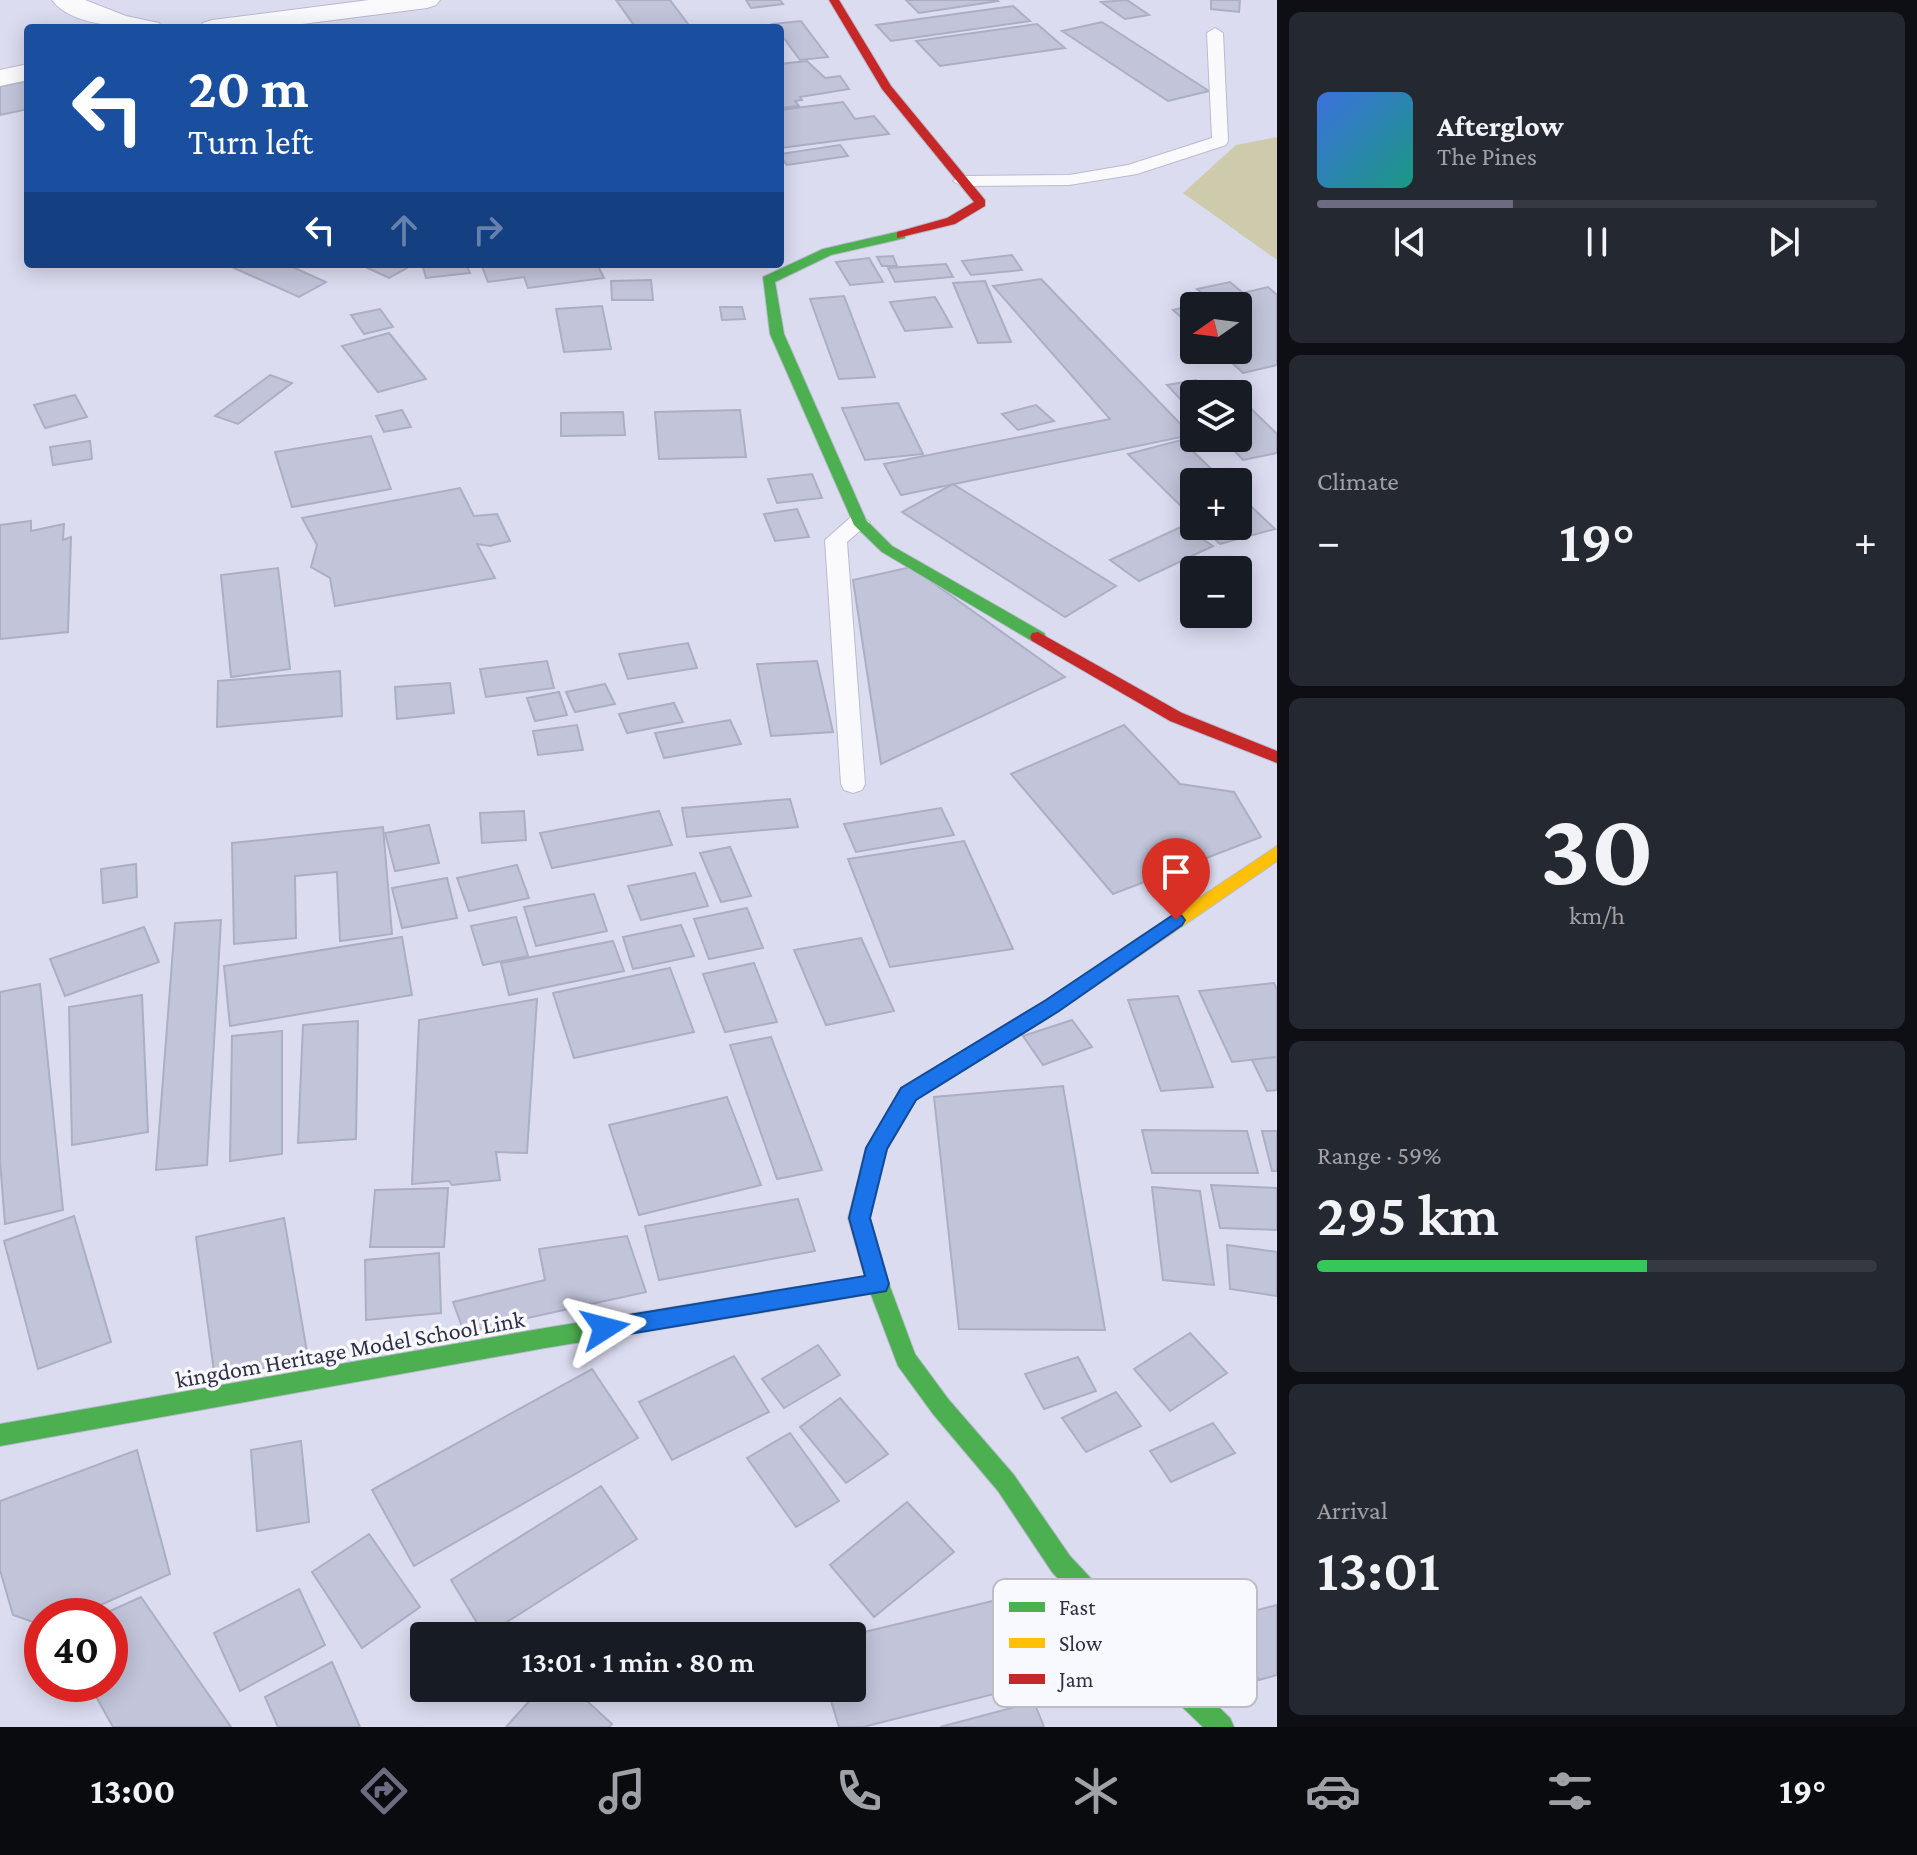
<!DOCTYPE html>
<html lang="en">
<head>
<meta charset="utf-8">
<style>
	:root { --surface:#171b24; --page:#242831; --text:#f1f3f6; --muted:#9ea1a6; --line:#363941; --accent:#6c6b81 }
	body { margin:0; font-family:"Crimson Pro",serif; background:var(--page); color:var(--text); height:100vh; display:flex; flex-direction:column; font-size:30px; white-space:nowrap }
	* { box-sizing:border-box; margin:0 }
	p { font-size:26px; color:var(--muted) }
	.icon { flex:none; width:44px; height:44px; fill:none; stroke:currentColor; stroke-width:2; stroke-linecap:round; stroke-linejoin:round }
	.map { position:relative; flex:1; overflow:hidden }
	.panel { display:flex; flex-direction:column; gap:12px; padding:12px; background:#0d0f14; width:640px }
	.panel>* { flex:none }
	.top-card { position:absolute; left:24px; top:24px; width:760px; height:244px; border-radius:8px; box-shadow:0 4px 20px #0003; background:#1a4fa0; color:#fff; overflow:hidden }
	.needle { width:52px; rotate:256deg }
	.tools { position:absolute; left:1180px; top:292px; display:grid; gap:16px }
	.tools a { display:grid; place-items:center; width:72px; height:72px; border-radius:8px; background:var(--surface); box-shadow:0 4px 20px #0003; font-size:40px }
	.speed { position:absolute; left:24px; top:1598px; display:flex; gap:16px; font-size:40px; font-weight:700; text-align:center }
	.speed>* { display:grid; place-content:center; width:104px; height:104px; border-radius:50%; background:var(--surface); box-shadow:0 4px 20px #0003; line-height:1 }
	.speed .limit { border:12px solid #d22; background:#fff; color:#111 }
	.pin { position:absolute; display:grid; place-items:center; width:68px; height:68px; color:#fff; margin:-82px -34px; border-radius:50% 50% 50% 0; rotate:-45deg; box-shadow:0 0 8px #0007 }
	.pin .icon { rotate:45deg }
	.me { position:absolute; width:88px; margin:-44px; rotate:81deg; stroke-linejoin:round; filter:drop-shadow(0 0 6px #0008) }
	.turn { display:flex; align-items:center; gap:28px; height:168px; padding:0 32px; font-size:36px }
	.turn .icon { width:104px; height:104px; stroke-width:2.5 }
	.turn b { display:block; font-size:56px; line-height:68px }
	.lanes { display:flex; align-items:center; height:76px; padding:0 32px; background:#0003; justify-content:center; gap:40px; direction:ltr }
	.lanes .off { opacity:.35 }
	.big { font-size:60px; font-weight:600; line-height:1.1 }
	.panel .widget { flex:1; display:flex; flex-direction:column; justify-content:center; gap:12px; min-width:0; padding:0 28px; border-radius:12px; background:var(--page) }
	.panel .dial { align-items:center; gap:0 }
	.dial b { font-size:104px; line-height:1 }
	.song { display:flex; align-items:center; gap:24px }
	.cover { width:96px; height:96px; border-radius:12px; background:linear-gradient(135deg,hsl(220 70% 55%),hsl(170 70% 35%)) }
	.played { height:8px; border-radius:4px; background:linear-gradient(90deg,var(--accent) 35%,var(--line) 35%) }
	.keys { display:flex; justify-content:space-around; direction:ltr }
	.heat { display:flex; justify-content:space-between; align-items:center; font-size:44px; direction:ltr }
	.charge { height:12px; border-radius:6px; background:linear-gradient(90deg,#34c759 59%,var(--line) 0) }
	.trip { position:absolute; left:410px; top:1622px; width:456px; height:80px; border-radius:8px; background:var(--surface); box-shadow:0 4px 20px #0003; font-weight:600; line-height:80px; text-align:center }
	.tabs { display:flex; height:128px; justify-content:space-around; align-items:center; background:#090b0e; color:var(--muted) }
	.tabs .icon { width:56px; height:56px }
	.tabs .current { color:var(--accent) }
	.tabs b { font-size:36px; color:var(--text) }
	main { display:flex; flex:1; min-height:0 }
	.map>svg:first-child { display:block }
	.green { fill:#cdcbab }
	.building { fill:#c2c5da; stroke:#abafc3; stroke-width:2 }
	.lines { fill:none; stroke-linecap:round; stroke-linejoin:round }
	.lane-casing { stroke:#babacf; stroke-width:2 }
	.street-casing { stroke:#babacf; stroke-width:2 }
	.fast-casing { stroke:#babacf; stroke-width:2 }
	.slow-casing { stroke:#babacf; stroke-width:2 }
	.jam-casing { stroke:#babacf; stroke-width:2 }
	.lane { fill:#fafafd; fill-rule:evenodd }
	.street { fill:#fafafd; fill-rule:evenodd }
	.fast { fill:#4caf50; fill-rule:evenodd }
	.slow { fill:#ffc107; fill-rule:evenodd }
	.jam { fill:#c62828; fill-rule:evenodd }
	.route { fill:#1a73e8; stroke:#114b97; stroke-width:2 }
	.labels { text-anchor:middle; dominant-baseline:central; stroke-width:7; stroke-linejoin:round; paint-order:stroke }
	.street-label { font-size:24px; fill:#2f2e45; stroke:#f8f8ff }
	.key { fill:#f8f8ff; stroke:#bcbbc7; stroke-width:2 }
	.key-label { font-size:22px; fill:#2f2e45 }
</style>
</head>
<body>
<main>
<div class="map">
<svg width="1277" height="1727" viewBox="0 0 1277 1727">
	<rect width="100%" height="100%" fill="#dcdcf1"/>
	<path class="green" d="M1277,137v123l-94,-67 53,-48z"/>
	<g class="building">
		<path d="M616,0h54l21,28h-55z"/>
		<path d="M746,0h34l3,4 -32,4z"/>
		<path d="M906,0h91l1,1 -79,12z"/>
		<path d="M1127,0l22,15 -24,4 -24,-17z"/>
		<path d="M1211,0h29l-1,12 -28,-3z"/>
		<path d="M1013,6l17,15 -139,20 -15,-16z"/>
		<path d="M801,21l27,36 -28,3 -20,-27v-5l-7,-4z"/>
		<path d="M1102,22l107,69 -41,10 -106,-70z"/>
		<path d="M1037,24l28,24 -125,18 -24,-25z"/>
		<path d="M807,61l18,17 15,-2 9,13 -49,8 2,3 -7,1 4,5 -19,2v-44z"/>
		<path d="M28,81v28l-28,6v-29z"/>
		<path d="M843,102l12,17 19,-3 15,18 -109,14v-38z"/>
		<path d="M840,145l8,11 -61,9 -7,-8v-3z"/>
		<path d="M1012,255l10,15 -51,5 -9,-14z"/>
		<path d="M893,256l4,10h-15l-5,-9z"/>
		<path d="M869,258l14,24 -33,3 -14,-23z"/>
		<path d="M225,264h61l40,18 -27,15z"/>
		<path d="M359,264h55l-25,14z"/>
		<path d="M422,264h44l4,9 -44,5z"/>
		<path d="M481,264h116l7,14 -76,10 -4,-11 -36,5z"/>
		<path d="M946,264l7,13 -58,5 -7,-14z"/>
		<path d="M1041,279l150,156 -290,60 -17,-31 226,-45 -117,-133z"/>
		<path d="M651,280l2,20h-41l-1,-19z"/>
		<path d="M985,281l26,61 -33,1 -25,-60z"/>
		<path d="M1230,282l13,11 25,-6 9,8v70l-34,8 -25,-23h20v-44h-44v23l-21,-19 38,-9 -14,-12z"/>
		<path d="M844,296l31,81 -36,2 -29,-80z"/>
		<path d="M935,297l17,30 -47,4 -15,-29z"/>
		<path d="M602,306l9,43 -47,3 -8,-43z"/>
		<path d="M720,307h22l3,12 -23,1z"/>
		<path d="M380,309l13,18 -29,7 -13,-19z"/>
		<path d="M389,333l37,46 -48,13 -36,-46z"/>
		<path d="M270,375l22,8 -54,41 -23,-8z"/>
		<path d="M1196,380l14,14h-16v5l-12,2 -15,-16z"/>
		<path d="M75,395l12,22 -42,11 -11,-23z"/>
		<path d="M1238,396l39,38v19l-34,7 -21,-22h16z"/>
		<path d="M898,403l25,51 -58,6 -23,-52z"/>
		<path d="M1036,405l18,16 -36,9 -16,-16z"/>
		<path d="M402,410l9,17 -27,5 -8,-16z"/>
		<path d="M740,410l6,47 -87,2 -4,-47z"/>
		<path d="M623,412l2,23 -64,1v-23z"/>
		<path d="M371,436l20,53 -99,18 -17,-55z"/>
		<path d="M1181,440l44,42h-31v37l-66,-65z"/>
		<path d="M90,441l2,18 -39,6 -3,-18z"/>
		<path d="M812,474l10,24 -45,5 -9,-24z"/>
		<path d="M953,484l163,102 -51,31 -163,-105z"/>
		<path d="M460,488l14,28 23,-2 13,27 -20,5 -13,-2 18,34 -160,28 -5,-28 -19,-11 6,-22 -15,-27z"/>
		<path d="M1238,494l37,35 -55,15 -19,-18h37z"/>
		<path d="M797,509l12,28 -34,4 -11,-27z"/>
		<path d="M31,521v10l33,-7 -1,16 8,-3 -3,95 -68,7v-114z"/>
		<path d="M1183,526l30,20 -74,35 -29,-21z"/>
		<path d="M911,567l154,110 -184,87 -28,-184z"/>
		<path d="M278,568l12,101 -59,8 -10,-102z"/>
		<path d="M688,643l9,25 -69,11 -9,-25z"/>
		<path d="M547,661l7,27 -68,9 -6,-28z"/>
		<path d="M817,661l16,71 -62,4 -14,-72z"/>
		<path d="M340,671l2,45 -125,11 1,-46z"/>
		<path d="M450,683l4,30 -57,6 -2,-32z"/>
		<path d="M605,684l10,20 -40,8 -9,-20z"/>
		<path d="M559,692l8,23 -32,6 -8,-23z"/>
		<path d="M674,703l9,19 -56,11 -8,-19z"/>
		<path d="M730,720l11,24 -77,14 -9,-25z"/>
		<path d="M577,725l6,25 -45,5 -5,-24z"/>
		<path d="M1124,725l56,59 54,8 27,45 -148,57 -102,-120z"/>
		<path d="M790,799l8,28 -111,10 -5,-29z"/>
		<path d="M941,808l13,27 -98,17 -12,-28z"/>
		<path d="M524,811l2,29 -44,3 -2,-30z"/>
		<path d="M659,811l13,34 -120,23 -12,-35z"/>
		<path d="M429,825l10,38 -44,8 -10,-38z"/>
		<path d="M383,827l9,107 -52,7 -3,-69 -42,4 1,62 -62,6 -2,-101z"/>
		<path d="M964,841l49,108 -123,18 -42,-108z"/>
		<path d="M730,847l21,49 -30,6 -21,-49z"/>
		<path d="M136,864l1,33 -34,6 -2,-34z"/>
		<path d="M517,865l12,33 -60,13 -12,-33z"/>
		<path d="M695,873l13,33 -67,14 -13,-34z"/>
		<path d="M447,878l10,40 -55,10 -10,-40z"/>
		<path d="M594,894l13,37 -71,15 -12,-39z"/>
		<path d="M747,908l16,40 -54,11 -15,-40z"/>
		<path d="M516,917l12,39 -45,9 -12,-39z"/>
		<path d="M221,920l-14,245 -51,5 19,-247z"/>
		<path d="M681,925l13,31 -61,13 -10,-32z"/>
		<path d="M144,927l15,35 -94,34 -15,-37z"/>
		<path d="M402,937l10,58 -182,31 -6,-60z"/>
		<path d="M861,938l33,73 -68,14 -32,-75z"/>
		<path d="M613,941l11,30 -115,24 -8,-32z"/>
		<path d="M754,963l23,59 -52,10 -22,-58z"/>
		<path d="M670,968l24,64 -120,26 -21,-65z"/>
		<path d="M1274,983l3,7v67l-45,5 -33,-71z"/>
		<path d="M40,984l23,226 -58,14 -5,-63v-169z"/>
		<path d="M142,995l6,137 -76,13 -3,-138z"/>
		<path d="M1178,996l35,91 -52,4 -33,-91z"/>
		<path d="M537,999l-10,154 -31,-1 4,28 -48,5 -3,-4 -37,3 7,-164z"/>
		<path d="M1072,1020l20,27 -49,18 -20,-29z"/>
		<path d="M358,1021l-2,118 -58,4 5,-118z"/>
		<path d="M282,1031v123l-52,7 2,-125z"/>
		<path d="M771,1037l51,133 -45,9 -47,-134z"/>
		<path d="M1277,1057v33l-10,1 -15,-31z"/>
		<path d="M1063,1086l42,244 -146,-1 -25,-232z"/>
		<path d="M727,1097l34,88 -122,30 -30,-90z"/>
		<path d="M1142,1130l105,1 11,42h-106z"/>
		<path d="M1262,1131h15v40h-5z"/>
		<path d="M1211,1185l66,3v42l-57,-2z"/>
		<path d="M1152,1187l48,4 14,94 -51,-5z"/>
		<path d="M448,1188l-4,59h-74l5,-57z"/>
		<path d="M798,1199l17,52 -156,29 -14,-54z"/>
		<path d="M74,1216l37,126 -73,27 -34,-128z"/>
		<path d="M284,1218l24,140 -93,21 -19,-142z"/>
		<path d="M627,1236l19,56 -182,40 -11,-30 92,-22 -6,-31z"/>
		<path d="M1227,1245l50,7v44l-47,-7z"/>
		<path d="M439,1253l2,60 -75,7 -1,-60z"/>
		<path d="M1190,1333l37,40 -57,38 -36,-42z"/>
		<path d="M818,1345l22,30 -56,33 -22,-29z"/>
		<path d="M734,1356l35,56 -97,48 -33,-58z"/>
		<path d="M1078,1357l18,34 -52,18 -19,-35z"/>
		<path d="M592,1369l46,69 -224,128 -42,-76z"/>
		<path d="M1116,1392l25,34 -55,26 -24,-34z"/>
		<path d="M840,1398l48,56 -42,29 -46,-56z"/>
		<path d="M1213,1423l22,30 -64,29 -21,-31z"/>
		<path d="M790,1433l49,68 -43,26 -49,-69z"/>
		<path d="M301,1441l8,81 -52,9 -6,-81z"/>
		<path d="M137,1450l33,124 -94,42h-34v9l-29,-10 -13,-45v-69z"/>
		<path d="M601,1486l36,53 -152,97 -34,-56z"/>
		<path d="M907,1502l47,50 -80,65 -44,-52z"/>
		<path d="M369,1534l51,73 -58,41 -50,-76z"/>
		<path d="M299,1589l26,56 -85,46 -26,-58z"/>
		<path d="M141,1597l90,130h-118l-24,-43h21v-68h-11z"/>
		<path d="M1001,1599l33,85 -171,43h-24l-12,-39h25v-52h-4z"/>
		<path d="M1277,1605v70l-18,5 -29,-63z"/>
		<path d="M332,1662l28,65h-82l-13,-30z"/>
		<path d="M541,1688h32l39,36 -3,3h-103z"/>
		<path d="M1034,1702l10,25h-104z"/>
	</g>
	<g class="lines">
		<g class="lane-casing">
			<g id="lane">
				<path d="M1215,28l8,5 5,108 -2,4 -89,29 -68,11 -107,1 -9,-5 9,-5 107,-1 59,-10 84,-27 -5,-105z"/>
				<path d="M859,516l11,6 -23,20 18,242 -3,6 -9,3 -9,-3 -3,-6 -16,-244 26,-23z"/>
			</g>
		</g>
		<g class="street-casing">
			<g id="street">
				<path d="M52,0h33l41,16 33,7 4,5c-30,0 -91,0 -111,-28z"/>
				<path d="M369,0h71l-4,5 -9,3 -156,20h-72l4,-5 9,-3z"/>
				<path d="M28,64v16l-28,6v-16z"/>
			</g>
		</g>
		<g class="fast-casing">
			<g id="fast">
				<path d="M901,231l4,1v6l-74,17 -56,27 9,52 82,186 26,26 152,87 2,4 -2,4h-12l-150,-89 -28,-27 -84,-191 -7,-57 60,-28z"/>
				<path d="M878,1275l8,2 3,7 26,70 34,46 65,75 56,81 76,81 84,81 4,9h-31l-75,-72 -76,-83 -54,-81 -65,-77 -35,-48 -31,-82 3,-7z"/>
				<path d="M790,1288l8,3 3,7 -3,7 -8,3 -245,40 -545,98v-22l545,-96z"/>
			</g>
		</g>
		<g class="slow-casing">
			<path id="slow" d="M1277,846v15l-218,150 -143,89 -29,49 -17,69 19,66 -3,7 -96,17 -8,-3 -3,-7 3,-7 8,-3 75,-11 -17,-59 19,-70 35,-60 143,-87z"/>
		</g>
		<g class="jam-casing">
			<g id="jam">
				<path d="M829,0h10l52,86 94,114v6l-30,18 -58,14v-6l50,-14 27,-16 -92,-113z"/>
				<path d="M1038,632l144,81 95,38v12l-107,-42 -138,-80 -2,-4 2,-4z"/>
			</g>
		</g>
		<use href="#lane" class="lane"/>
		<use href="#street" class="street"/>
		<use href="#fast" class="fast"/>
		<use href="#slow" class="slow"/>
		<use href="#jam" class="jam"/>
	</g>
	<path class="route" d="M1176,913l6,3 3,4 -3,5 -123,86 -143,89 -29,49 -17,69 19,66 -3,7 -281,47 -8,-3 -3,-7 3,-7 8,-2 260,-43 -16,-58 17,-70 35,-60 145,-88z"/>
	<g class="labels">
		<g class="street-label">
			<text transform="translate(350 1349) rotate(-10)">kingdom Heritage Model School Link</text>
		</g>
	</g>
	<rect x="993" y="1579" width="264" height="128" rx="12" class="key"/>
	<rect x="1009" y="1602" width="36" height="10" fill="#4caf50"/>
	<rect x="1009" y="1638" width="36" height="10" fill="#ffc107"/>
	<rect x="1009" y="1674" width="36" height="10" fill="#c62828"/>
	<g class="key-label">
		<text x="1059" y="1615">Fast</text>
		<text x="1059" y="1651">Slow</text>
		<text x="1059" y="1687">Jam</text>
	</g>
</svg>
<div class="tools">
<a><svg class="needle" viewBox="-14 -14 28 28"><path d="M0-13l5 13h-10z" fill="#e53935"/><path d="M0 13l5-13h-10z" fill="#9ea1a6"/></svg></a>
<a><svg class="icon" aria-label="layers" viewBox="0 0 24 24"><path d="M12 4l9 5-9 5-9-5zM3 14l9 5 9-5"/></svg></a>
<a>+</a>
<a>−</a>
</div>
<div class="speed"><div class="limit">40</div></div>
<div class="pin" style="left:1176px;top:920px;background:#d93025"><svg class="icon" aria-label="arrive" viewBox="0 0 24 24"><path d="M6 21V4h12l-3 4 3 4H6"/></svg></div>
<svg class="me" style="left:605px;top:1328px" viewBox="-20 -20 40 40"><path d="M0-17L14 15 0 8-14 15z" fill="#1a73e8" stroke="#fff" stroke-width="4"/></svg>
<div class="trip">13:01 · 1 min · 80 m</div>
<div class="top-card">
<div class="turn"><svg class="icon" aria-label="left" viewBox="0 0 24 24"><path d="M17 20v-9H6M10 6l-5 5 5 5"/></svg><div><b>20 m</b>Turn left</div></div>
<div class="lanes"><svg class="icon" aria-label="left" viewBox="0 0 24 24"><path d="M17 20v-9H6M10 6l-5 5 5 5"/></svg><svg class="icon off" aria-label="ahead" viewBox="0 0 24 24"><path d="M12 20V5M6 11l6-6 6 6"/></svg><svg class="icon off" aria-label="right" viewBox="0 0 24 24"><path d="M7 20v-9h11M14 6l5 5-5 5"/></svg></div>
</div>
</div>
<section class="panel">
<div class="widget">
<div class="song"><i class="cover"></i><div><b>Afterglow</b><p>The Pines</p></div></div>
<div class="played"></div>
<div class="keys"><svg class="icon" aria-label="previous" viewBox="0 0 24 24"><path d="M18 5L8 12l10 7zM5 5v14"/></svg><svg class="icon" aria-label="pause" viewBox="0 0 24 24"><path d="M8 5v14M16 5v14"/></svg><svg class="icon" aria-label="next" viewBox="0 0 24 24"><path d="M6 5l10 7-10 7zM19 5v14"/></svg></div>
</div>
<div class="widget"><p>Climate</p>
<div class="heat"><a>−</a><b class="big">19°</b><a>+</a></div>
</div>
<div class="widget dial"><b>30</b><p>km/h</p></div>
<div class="widget"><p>Range · 59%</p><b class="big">295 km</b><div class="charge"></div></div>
<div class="widget"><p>Arrival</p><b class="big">13:01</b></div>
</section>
</main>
<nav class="tabs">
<b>13:00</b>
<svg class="icon current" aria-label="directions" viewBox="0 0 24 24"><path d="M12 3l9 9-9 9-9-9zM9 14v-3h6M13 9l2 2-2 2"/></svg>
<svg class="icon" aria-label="music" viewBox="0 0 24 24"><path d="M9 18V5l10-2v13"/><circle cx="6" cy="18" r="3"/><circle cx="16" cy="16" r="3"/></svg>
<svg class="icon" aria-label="phone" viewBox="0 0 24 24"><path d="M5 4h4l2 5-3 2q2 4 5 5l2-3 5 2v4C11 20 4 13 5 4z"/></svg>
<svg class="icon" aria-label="climate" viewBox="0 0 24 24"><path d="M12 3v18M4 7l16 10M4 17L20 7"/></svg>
<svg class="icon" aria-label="car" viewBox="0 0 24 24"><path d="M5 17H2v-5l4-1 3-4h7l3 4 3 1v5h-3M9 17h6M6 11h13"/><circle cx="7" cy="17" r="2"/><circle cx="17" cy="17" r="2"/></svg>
<svg class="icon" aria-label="filters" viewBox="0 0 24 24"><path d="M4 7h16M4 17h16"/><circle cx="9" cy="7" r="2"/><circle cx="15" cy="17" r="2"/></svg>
<b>19°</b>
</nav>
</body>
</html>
